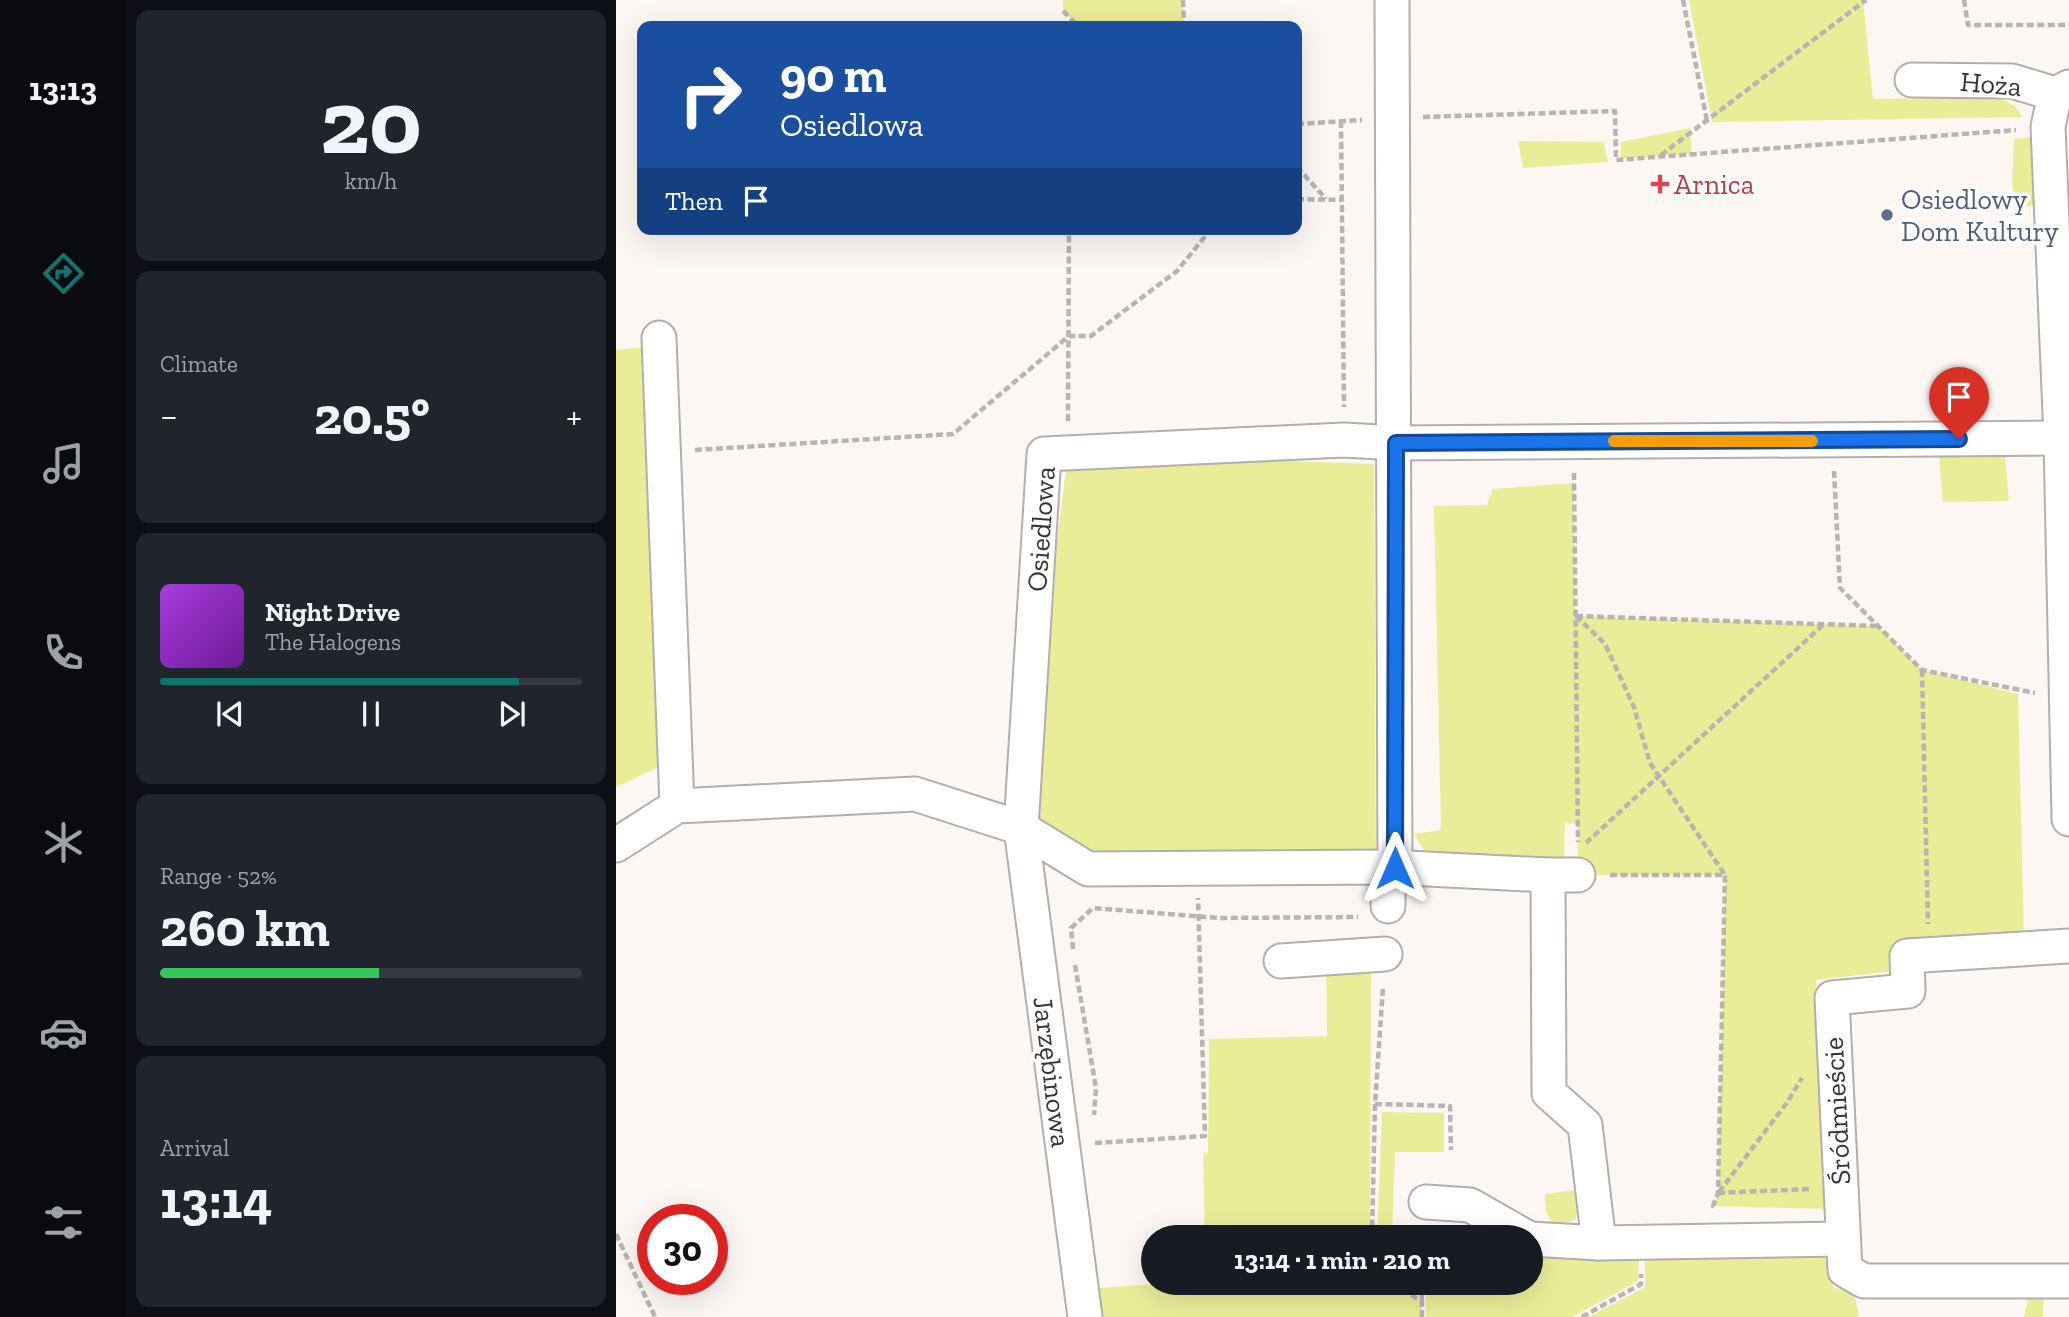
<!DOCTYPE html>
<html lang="en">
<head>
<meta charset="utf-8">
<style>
	:root { --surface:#171b24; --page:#20242c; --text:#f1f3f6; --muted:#9ea1a6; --line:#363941; --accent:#0f766e }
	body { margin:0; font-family:"Zilla Slab",serif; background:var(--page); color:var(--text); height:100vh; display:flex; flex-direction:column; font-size:26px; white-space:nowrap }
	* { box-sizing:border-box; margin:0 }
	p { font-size:23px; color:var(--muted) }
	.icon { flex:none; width:38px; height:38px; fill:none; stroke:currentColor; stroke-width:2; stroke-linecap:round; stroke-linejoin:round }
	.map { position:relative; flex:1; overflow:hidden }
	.details { display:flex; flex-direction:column; gap:10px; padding:10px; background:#0d0f14; width:490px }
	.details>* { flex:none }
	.hud { position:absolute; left:21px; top:21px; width:665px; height:214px; border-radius:14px; box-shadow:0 7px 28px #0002; background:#1a4fa0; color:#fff; overflow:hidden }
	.speed { position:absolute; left:21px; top:1204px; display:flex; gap:14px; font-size:35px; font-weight:700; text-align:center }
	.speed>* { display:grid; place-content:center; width:91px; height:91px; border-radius:50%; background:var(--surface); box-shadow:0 7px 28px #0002; line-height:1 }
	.speed .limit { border:10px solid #d22; background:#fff; color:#111 }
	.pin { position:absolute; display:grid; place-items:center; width:60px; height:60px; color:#fff; margin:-72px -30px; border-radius:50% 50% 50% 0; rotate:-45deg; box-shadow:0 0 7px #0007 }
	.pin .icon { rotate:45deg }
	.me { position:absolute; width:77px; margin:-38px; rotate:0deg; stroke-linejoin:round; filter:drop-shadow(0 0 5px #0008) }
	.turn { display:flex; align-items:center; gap:24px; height:147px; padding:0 28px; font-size:32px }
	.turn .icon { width:91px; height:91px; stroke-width:2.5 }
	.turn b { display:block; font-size:49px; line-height:60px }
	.then { display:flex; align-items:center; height:66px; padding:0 28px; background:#0003; gap:14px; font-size:26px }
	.big { font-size:52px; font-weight:800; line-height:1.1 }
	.details .card { flex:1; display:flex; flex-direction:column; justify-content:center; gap:10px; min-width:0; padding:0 24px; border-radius:14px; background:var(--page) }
	.details .dial { align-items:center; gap:0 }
	.dial b { font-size:91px; line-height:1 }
	.song { display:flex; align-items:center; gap:21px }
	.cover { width:84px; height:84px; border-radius:10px; background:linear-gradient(135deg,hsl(280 70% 55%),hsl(280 70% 35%)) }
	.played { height:7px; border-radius:4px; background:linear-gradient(90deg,var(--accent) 85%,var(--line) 85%) }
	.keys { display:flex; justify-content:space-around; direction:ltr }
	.heat { display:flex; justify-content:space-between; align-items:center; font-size:38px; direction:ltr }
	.charge { height:10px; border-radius:5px; background:linear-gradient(90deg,#34c759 52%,var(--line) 0) }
	.trip { position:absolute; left:525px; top:1225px; width:402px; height:70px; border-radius:35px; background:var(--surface); box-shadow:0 7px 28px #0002; font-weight:800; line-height:70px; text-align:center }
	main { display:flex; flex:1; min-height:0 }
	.menu { display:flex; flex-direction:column; width:126px; justify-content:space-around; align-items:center; background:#090b0e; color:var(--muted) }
	.menu .icon { width:49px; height:49px }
	.menu .selected { color:var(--accent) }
	.menu b { font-size:32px; color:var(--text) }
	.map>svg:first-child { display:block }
	.green { fill:#eaed97 }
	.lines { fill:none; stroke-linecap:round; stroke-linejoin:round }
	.minor-casing { stroke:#b3aeab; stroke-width:37 }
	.path { stroke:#b7b4b1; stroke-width:4.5; stroke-dasharray:7 3.5; stroke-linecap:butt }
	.minor { stroke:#fff; stroke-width:33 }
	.route-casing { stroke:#114b97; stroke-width:18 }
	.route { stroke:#1a73e8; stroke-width:12 }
	.slow { stroke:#f59e0b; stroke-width:12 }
	.health-dot { fill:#e0444e; stroke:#fff; stroke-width:2.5 }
	.service-dot { fill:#5c6f8a; stroke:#fff; stroke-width:2.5 }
	.labels { text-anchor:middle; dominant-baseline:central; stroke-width:7; stroke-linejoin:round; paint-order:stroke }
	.street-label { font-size:28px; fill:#373534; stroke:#fff }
	.health-label { font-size:28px; fill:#be3a42; stroke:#fff; text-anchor:start }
	.service-label { font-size:28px; fill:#4e5e75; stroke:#fff; text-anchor:start }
</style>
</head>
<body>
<main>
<nav class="menu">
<b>13:13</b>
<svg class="icon selected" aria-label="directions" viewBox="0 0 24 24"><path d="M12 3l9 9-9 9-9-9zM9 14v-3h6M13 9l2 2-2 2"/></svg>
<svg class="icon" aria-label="music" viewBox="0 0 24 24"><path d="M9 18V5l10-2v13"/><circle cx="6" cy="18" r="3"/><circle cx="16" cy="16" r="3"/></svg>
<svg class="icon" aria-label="phone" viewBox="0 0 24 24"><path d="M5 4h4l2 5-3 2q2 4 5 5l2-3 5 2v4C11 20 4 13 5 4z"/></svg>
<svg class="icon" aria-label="climate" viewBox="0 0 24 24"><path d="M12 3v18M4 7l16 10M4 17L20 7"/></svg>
<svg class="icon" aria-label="car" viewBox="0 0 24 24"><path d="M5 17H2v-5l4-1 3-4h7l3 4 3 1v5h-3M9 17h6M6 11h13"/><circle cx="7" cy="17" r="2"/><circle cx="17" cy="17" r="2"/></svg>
<svg class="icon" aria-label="filters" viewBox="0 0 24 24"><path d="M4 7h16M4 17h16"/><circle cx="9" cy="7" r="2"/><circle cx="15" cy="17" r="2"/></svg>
</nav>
<section class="details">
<div class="card dial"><b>20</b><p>km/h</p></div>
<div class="card"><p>Climate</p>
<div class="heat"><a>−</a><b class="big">20.5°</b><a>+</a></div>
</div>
<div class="card">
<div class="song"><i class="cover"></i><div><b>Night Drive</b><p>The Halogens</p></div></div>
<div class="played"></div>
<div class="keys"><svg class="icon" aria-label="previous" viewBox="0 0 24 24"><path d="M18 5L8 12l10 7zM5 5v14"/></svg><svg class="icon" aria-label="pause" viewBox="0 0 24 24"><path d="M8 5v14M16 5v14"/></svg><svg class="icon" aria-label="next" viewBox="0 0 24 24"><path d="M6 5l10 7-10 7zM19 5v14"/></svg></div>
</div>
<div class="card"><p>Range · 52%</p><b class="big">260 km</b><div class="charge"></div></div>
<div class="card"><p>Arrival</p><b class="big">13:14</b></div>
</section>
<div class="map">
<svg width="1453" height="1317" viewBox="0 0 1453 1317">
	<rect width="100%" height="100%" fill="#fcf7f3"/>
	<g class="green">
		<path d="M447,0h120l1,26h-106l-15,-15z"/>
		<path d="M1073,0h174l10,99 126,-2 17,10 6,10 -310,5z"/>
		<path d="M1074,128l2,26 -72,5 1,-17z"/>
		<path d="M1416,137l5,67 -21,5 -4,-25 2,-45z"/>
		<path d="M902,141l86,1 4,20 -85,6z"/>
		<path d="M26,347l21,418 -47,22v-437z"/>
		<path d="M452,453l306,11 2,398 -288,7 -67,-41z"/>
		<path d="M1389,455l4,46 -66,1 -4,-46z"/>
		<path d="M958,483l1,133 303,10 44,44 96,24 6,240 -121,36 -87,10 13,229 -116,-3 5,-13 7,-318h-147l-1,-51 -12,-1 -1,37 -137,-5 -13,-21 27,-4 -7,-324 53,-1 5,-16z"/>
		<path d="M755,968l-1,269h-165l-2,-84 5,-1 1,-113 118,-3 -1,-64z"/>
		<path d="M766,1112l62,1v39h-49l-3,85h-15z"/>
		<path d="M965,1189l-5,30 -14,6c-17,-2 -17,-17 -17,-31z"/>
		<path d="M1193,1252l16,6 9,30 20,3 5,26h41h-311l56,-30v-27l4,-5z"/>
		<path d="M915,1257l108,3 -1,21 -66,36h-146v-34h105z"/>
		<path d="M554,1283h224l28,19v15h-319l-6,-29z"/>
		<path d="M1414,1290l14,2 -1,25h-19z"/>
	</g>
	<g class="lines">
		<g class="minor-casing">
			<g id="minor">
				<path d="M776,0l3,868"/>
				<path d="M1296,80l100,1 43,13 14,-7"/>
				<path d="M1439,94l-7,33 13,311 8,381"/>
				<path d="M43,338l18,468"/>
				<path d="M0,845l61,-39 238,-12 106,34 67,41 300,-2 160,8 1,218 36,32 14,118 244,-4"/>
				<path d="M932,875h30"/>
				<path d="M772,906v-39"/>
				<path d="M1453,946l-162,10 1,35 -76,7 13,272 19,11h205"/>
				<path d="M665,961l104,-7"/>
				<path d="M810,1202l44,3 56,32"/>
				<path d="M915,1239l68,4"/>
				<path d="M469,1317l-64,-489 23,-374 300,-14 52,3 665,-5"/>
			</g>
		</g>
		<g class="path">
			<path d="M567,0l1,26"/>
			<path d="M1067,0l24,121"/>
			<path d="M1348,0l4,25h101"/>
			<path d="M447,11l15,15"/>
			<path d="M807,117l192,-6 1,49 400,-30"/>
			<path d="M725,121l3,286"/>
			<path d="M681,124l65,-4"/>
			<path d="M1045,155l205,-155"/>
			<path d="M681,167l29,32"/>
			<path d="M681,199l45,1"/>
			<path d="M452,421l1,-192"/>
			<path d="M79,450l258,-16 116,-98h22l86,-65 34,-42"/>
			<path d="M1218,471l6,117 82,82 113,23"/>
			<path d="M958,473l4,369"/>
			<path d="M960,616l29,28 29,63 16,56 75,112"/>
			<path d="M960,616l302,10"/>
			<path d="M1306,670l6,254"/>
			<path d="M970,843l238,-219"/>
			<path d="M994,875h115l-7,318 -5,13 3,1"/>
			<path d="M457,949l-2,-21 22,-20 126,10 139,-1"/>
			<path d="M459,965l21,123 -2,27"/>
			<path d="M759,1104l75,2 1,44"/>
			<path d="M479,1143l110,-7 -7,-238"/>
			<path d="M1103,1192l67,-88 16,-26"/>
			<path d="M1102,1193l91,-4"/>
			<path d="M0,1234l39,83"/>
			<path d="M756,1237l3,-133 8,-117"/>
			<path d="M778,1283l28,19v15"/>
			<path d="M805,1283l1,19"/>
			<path d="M966,1317l59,-33v-10"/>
		</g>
		<use href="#minor" class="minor"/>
	</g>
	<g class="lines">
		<g class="route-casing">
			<path id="route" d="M779,868l1,-425 563,-4"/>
		</g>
		<use href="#route" class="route"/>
		<path class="slow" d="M998,441h198"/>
	</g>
	<path class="health-dot" d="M1040.5 173.5h7v7h7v7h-7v7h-7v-7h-7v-7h7z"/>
	<circle class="service-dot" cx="1271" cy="215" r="7"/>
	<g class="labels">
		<g class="street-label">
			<text transform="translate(1375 84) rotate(5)">Hoża</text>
			<text transform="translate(425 529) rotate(-86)">Osiedlowa</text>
			<text transform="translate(436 1072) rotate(83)">Jarzębinowa</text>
			<text transform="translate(1221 1111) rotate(-93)">Śródmieście</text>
		</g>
		<g class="health-label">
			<text x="1058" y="184">Arnica</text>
		</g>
		<g class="service-label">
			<text x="1285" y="199">Osiedlowy<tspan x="1285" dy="32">Dom Kultury</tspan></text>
		</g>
	</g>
</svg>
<div class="speed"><div class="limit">30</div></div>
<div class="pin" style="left:1343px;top:439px;background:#d93025"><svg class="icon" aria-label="arrive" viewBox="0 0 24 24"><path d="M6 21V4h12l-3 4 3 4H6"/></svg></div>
<svg class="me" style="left:779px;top:868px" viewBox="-20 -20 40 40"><path d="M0-17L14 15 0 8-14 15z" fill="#1a73e8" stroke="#fff" stroke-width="4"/></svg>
<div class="trip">13:14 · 1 min · 210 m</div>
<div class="hud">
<div class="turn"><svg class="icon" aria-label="right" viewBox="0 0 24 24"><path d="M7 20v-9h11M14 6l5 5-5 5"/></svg><div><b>90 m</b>Osiedlowa</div></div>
<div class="then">Then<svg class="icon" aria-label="arrive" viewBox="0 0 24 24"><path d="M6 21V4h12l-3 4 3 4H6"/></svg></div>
</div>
</div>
</main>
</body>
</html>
